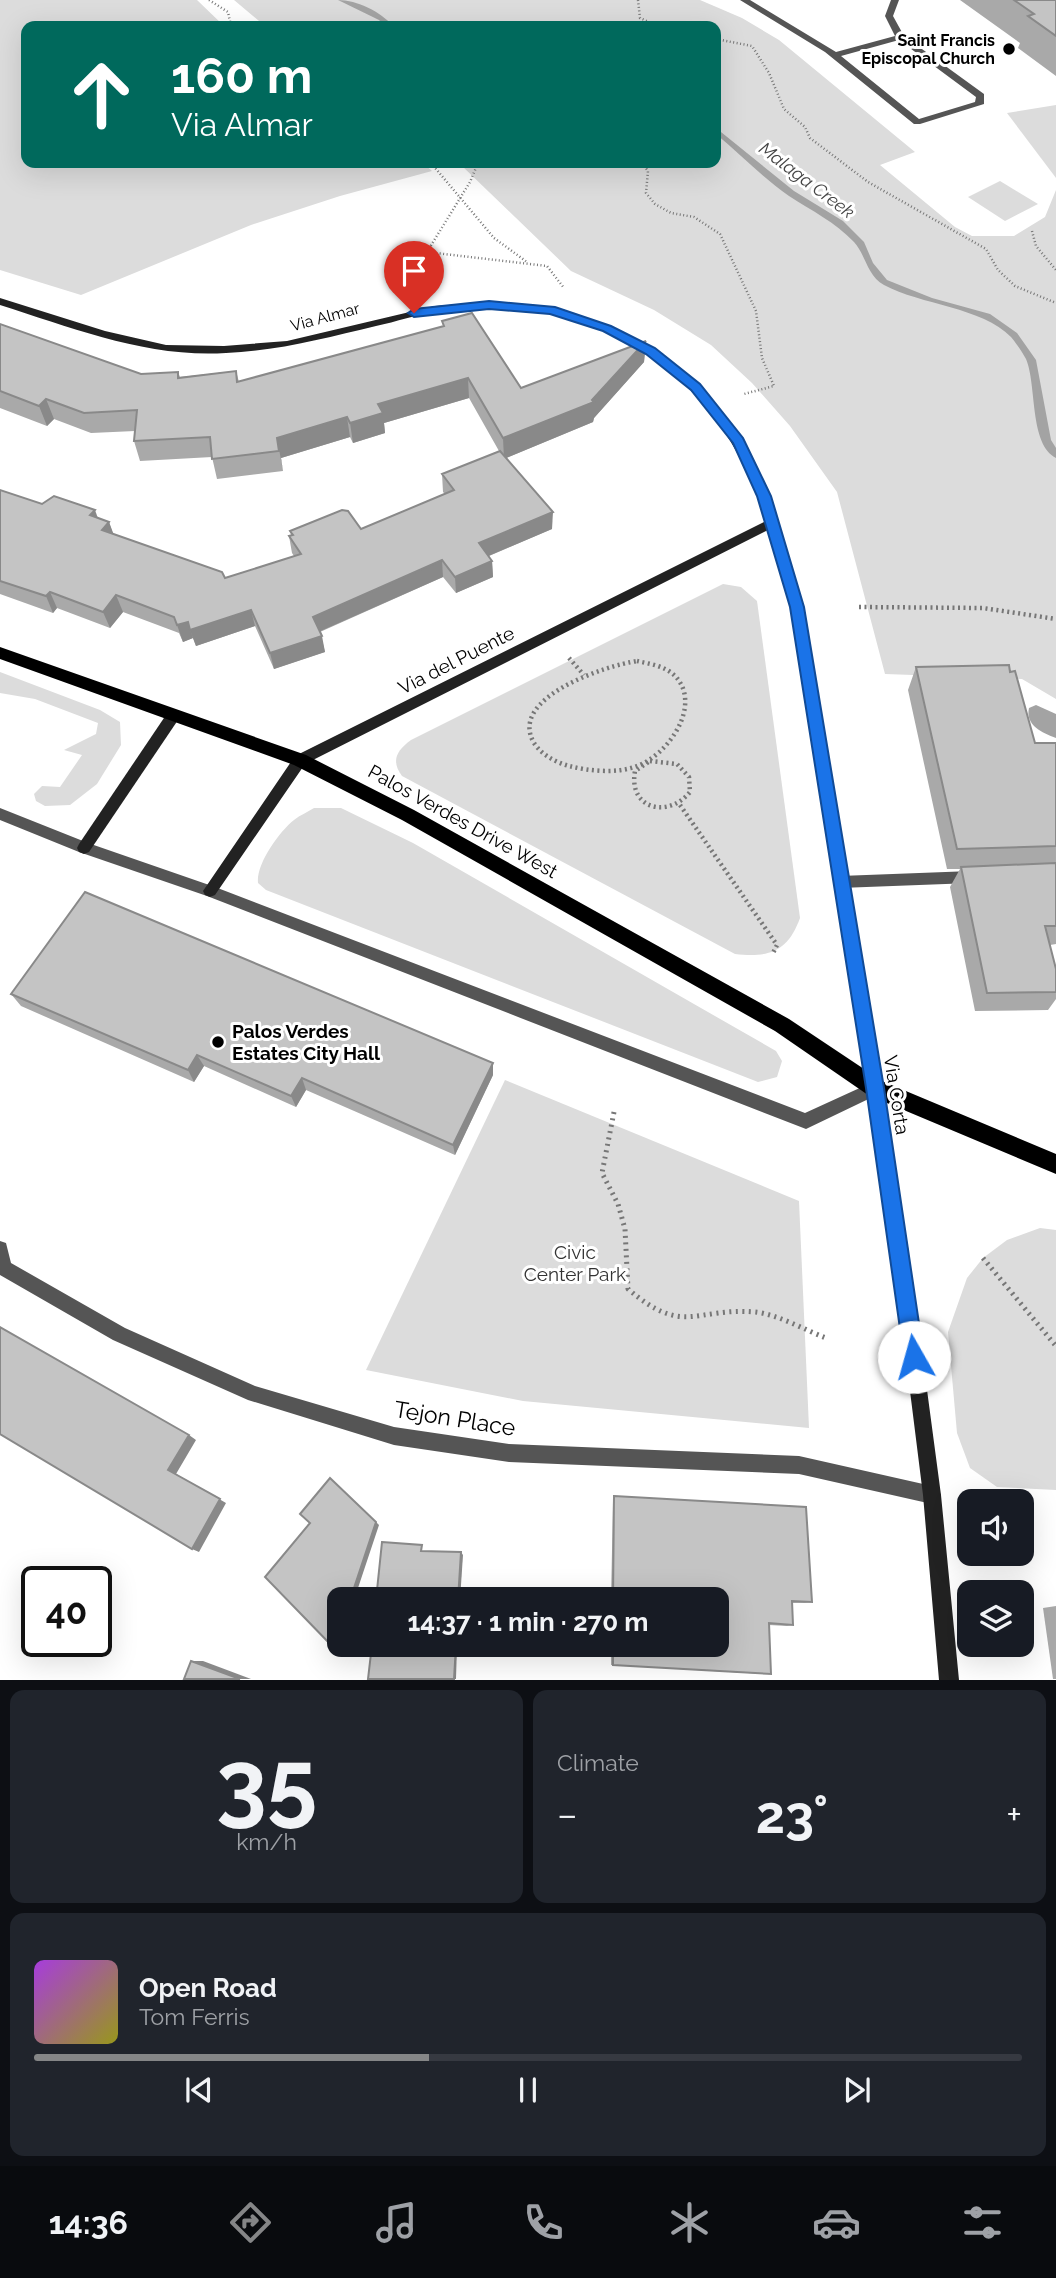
<!DOCTYPE html>
<html lang="en">
<head>
<meta charset="utf-8">
<style>
	:root { --surface:#171b24; --page:#20242c; --text:#f1f3f6; --muted:#9ea1a6; --line:#363941; --accent:#858687 }
	body { margin:0; font-family:Raleway,sans-serif; background:var(--page); color:var(--text); height:100vh; display:flex; flex-direction:column; font-size:26px; white-space:nowrap }
	* { box-sizing:border-box; margin:0 }
	p { font-size:23px; color:var(--muted) }
	.icon { flex:none; width:38px; height:38px; fill:none; stroke:currentColor; stroke-width:2; stroke-linecap:round; stroke-linejoin:round }
	.map { position:relative; height:1680px; overflow:hidden }
	.drawer { display:flex; flex-direction:column; gap:10px; padding:10px; background:#0d0f14; flex:1 }
	.drawer>* { flex:none }
	.guide { position:absolute; left:21px; top:21px; width:700px; height:147px; border-radius:14px; box-shadow:0 7px 28px #0002; background:#00695c; color:#fff; overflow:hidden }
	.buttons { position:absolute; left:957px; top:1489px; display:grid; gap:14px }
	.buttons a { display:grid; place-items:center; width:77px; height:77px; border-radius:14px; background:var(--surface); box-shadow:0 7px 28px #0002; font-size:35px }
	.speed { position:absolute; left:21px; top:1566px; display:flex; gap:14px; font-size:35px; font-weight:700; text-align:center }
	.speed>* { display:grid; place-content:center; width:91px; height:91px; border-radius:50%; background:var(--surface); box-shadow:0 7px 28px #0002; line-height:1 }
	.speed .limit { border:4px solid #111; border-radius:10px; background:#fff; color:#111 }
	.pin { position:absolute; display:grid; place-items:center; width:60px; height:60px; color:#fff; margin:-72px -30px; border-radius:50% 50% 50% 0; rotate:-45deg; box-shadow:0 0 7px #0007 }
	.pin .icon { rotate:45deg }
	.me { position:absolute; width:77px; margin:-38px; rotate:353deg; stroke-linejoin:round; filter:drop-shadow(0 0 5px #0008) }
	.turn { display:flex; align-items:center; gap:24px; height:147px; padding:0 35px; font-size:32px }
	.turn .icon { width:91px; height:91px; stroke-width:2.5 }
	.turn b { display:block; font-size:49px; line-height:60px }
	.big { font-size:52px; font-weight:700; line-height:1.1 }
	.drawer .widget { flex:1; display:flex; flex-direction:column; justify-content:center; gap:10px; min-width:0; padding:0 24px; border-radius:14px; background:var(--page) }
	.drawer .dial { align-items:center; gap:0 }
	.dial b { font-size:91px; line-height:1 }
	.song { display:flex; align-items:center; gap:21px }
	.cover { width:84px; height:84px; border-radius:10px; background:linear-gradient(135deg,hsl(280 70% 55%),hsl(60 70% 35%)) }
	.played { height:7px; border-radius:4px; background:linear-gradient(90deg,var(--accent) 40%,var(--line) 40%) }
	.keys { display:flex; justify-content:space-around; direction:ltr }
	.heat { display:flex; justify-content:space-between; align-items:center; font-size:38px; direction:ltr }
	.drawer .tiles { flex:1; display:grid; gap:10px; grid-template-columns:1fr 1fr }
	.widget:last-child { grid-column:span 2 }
	.trip { position:absolute; left:327px; top:1587px; width:402px; height:70px; border-radius:14px; background:var(--surface); box-shadow:0 7px 28px #0002; font-weight:700; line-height:70px; text-align:center }
	.tabs { display:flex; height:112px; justify-content:space-around; align-items:center; background:#090b0e; color:var(--muted) }
	.tabs .icon { width:49px; height:49px }
	.tabs .active { color:var(--accent) }
	.tabs b { font-size:32px; color:var(--text) }
	.map>svg:first-child { display:block }
	.green { fill:#dcdcdc }
	.water { fill:#a3a3a3 }
	.lines { fill:none; stroke-linecap:round; stroke-linejoin:round }
	.stream { fill:#a3a3a3; fill-rule:evenodd }
	.path-far2 { stroke:#777; stroke-width:2.5; stroke-dasharray:1 2.5; stroke-linecap:butt }
	.path-far1 { stroke:#777; stroke-width:4.5; stroke-dasharray:2 3.5; stroke-linecap:butt }
	.path { stroke:#777; stroke-width:5; stroke-dasharray:2 4.5; stroke-linecap:butt }
	.lane { fill:#555; fill-rule:evenodd }
	.street { fill:#555; fill-rule:evenodd }
	.secondary { fill:#222; fill-rule:evenodd }
	.primary { fill:#000; fill-rule:evenodd }
	.wall { fill:#a9a9a9 }
	.shaded-wall { fill:#898989 }
	.building { fill:#c4c4c4; stroke:#898989; stroke-width:2 }
	.route { fill:#1a73e8; stroke:#114b97; stroke-width:2 }
	.poi-dot { fill:#000; stroke:#fff; stroke-width:2.5 }
	.labels { text-anchor:middle; dominant-baseline:central; stroke-width:6; stroke-linejoin:round; paint-order:stroke }
	.far-poi-label { font-size:16px; font-weight:bold; fill:#000; stroke:#fff; text-anchor:end }
	.far-street-label { font-size:16px; fill:#000; stroke:#fff }
	.far-water-label { font-size:18px; font-style:italic; fill:#444; stroke:#fff }
	.street-label { font-size:19px; fill:#000; stroke:#fff }
	.poi-label { font-size:19px; font-weight:bold; fill:#000; stroke:#fff; text-anchor:start }
	.park-label { font-size:19px; fill:#333; stroke:#fff }
	.near-street-label { font-size:23px; fill:#000; stroke:#fff }
</style>
</head>
<body>
<div class="map">
<svg width="1056" height="1680" viewBox="0 0 1056 1680">
	<rect width="100%" height="100%" fill="#fff"/>
	<g class="green">
		<path d="M0,0h197l27,26h-198v137h397l9,8 -92,25 -89,29 -170,70 -81,-25z"/>
		<path d="M234,0h466l42,18 37,22 136,112 -35,13 75,62 17,9h42l31,-19 11,-27v509l-34,-20 -137,-5 -48,-182 -47,-66 -38,-43 -41,-38 -57,-35 -83,-39 -110,-106 -1,-2h256v-137h-451z"/>
		<path d="M1056,105v73l-49,-65z"/>
		<path d="M1000,181l38,23 -33,17 -37,-24z"/>
		<path d="M723,584l18,3 16,14 43,317c-12,33 -30,40 -65,36l-333,-178c-11,-15 -6,-25 9,-36z"/>
		<path d="M0,672l100,38 20,12 1,23 -24,39 -27,21 -25,1 -9,-5 -2,-7 8,-8 18,1 22,-32 -18,-5 32,-16 2,-11 -63,-24 -35,-6z"/>
		<path d="M314,808h27l72,35 363,208 6,10 -5,16 -19,5 -492,-192 -8,-7c-2,-19 21,-51 36,-63 6,-5 14,-8 20,-12z"/>
		<path d="M505,1080l294,121 10,227 -286,-27 -157,-31z"/>
		<path d="M1040,1228l16,2v260l-59,-3 -27,-19 -13,-35 -9,-101 19,-54 16,-20 24,-18z"/>
	</g>
	<path class="water" d="M1036,705l20,9v24c-14,-5 -31,-13 -27,-30z"/>
	<g class="lines">
		<g class="stream">
			<path d="M338,0c19,0 43,12 55,26h-8l-6,-6z"/>
			<path d="M716,128l78,63 49,30 21,21 9,21 14,17 45,18 58,16 27,19 19,27 15,80 5,8v10c-27,-14 -19,-73 -30,-99 -3,-6 -10,-16 -15,-22 -29,-30 -90,-32 -127,-52 -17,-9 -18,-30 -30,-43 -19,-20 -42,-31 -65,-46 -26,-18 -49,-42 -73,-62z"/>
		</g>
		<g class="path-far2">
			<path d="M209,0l19,12 3,14"/>
			<path d="M638,0l2,18 17,8"/>
			<path d="M716,39l36,7 17,27 15,36 21,18 5,11 58,44 118,67 12,21 17,16 41,17"/>
			<path d="M431,163l63,75 33,24"/>
			<path d="M478,163l-8,19 -43,70 120,14 17,22"/>
			<path d="M642,163l6,8 -2,22 9,11 16,9 23,4 26,17 36,77 6,47 12,28 -30,8"/>
			<path d="M1032,231l4,15 20,24"/>
		</g>
		<g class="path-far1">
			<path d="M859,607l124,1 73,11"/>
			<path d="M569,658l15,17"/>
			<path d="M637,661c13,3 29,5 39,16 26,29 -8,78 -39,89 -20,8 -48,5 -68,0 -14,-4 -27,-11 -35,-23 -27,-46 74,-78 103,-82z"/>
			<path d="M650,761l27,3 12,13 1,15c-22,27 -62,17 -55,-21z"/>
			<path d="M680,805l97,140 -5,10"/>
		</g>
		<g class="path">
			<path d="M614,1112l-12,61 16,31 7,25 3,60c56,48 67,18 127,23 22,2 50,18 71,26"/>
			<path d="M983,1258l73,88"/>
		</g>
		<g class="lane">
			<path d="M740,0h10l86,52 59,-16 -10,-20 6,-16h8l-6,16 11,20 80,58v10l-64,20h-6l-89,-72zM899,40l77,57 -1,5 -56,17 -78,-63z"/>
			<path d="M972,871l5,2 2,4 -2,4 -5,2 -132,5 -5,-2 -2,-4 2,-4 5,-2z"/>
		</g>
		<g class="street">
			<path d="M0,808l88,35 127,44 590,226 70,-32 6,2 2,5 -2,5 -75,36 -599,-233 -128,-44 -79,-32z"/>
			<path d="M0,1241l6,2 5,20 114,65 130,58 139,41 115,17 290,12 133,30 6,3 3,6 -3,6 -6,3 -133,-30 -290,-12 -115,-17 -146,-45 -135,-60 -113,-65z"/>
		</g>
		<g class="secondary">
			<path d="M0,298l105,33 61,14 58,1 63,-5 148,-35 54,-4 62,5 60,19 43,23 46,35 42,54 28,58 33,111 105,640 33,248 18,185h-20l-16,-185 -31,-248 -101,-640 -23,-77 -463,234 -90,131 -5,2 -5,-2 -2,-4 92,-135 471,-235c-27,-91 -90,-167 -182,-197 -12,-4 -24,-9 -36,-11 -36,-6 -74,-5 -110,-1 -21,2 -42,10 -62,14 -50,12 -99,25 -150,27 -79,5 -153,-25 -226,-48z"/>
			<path d="M173,711l5,1 2,4 -2,4 -89,132 -5,2 -5,-2 -2,-4 2,-4 89,-132z"/>
		</g>
		<path class="primary" d="M0,647l306,108 108,55 375,209 93,62 174,73v20l-188,-79 -93,-64 -373,-211 -108,-55 -294,-106z"/>
	</g>
	<g class="wall">
		<path d="M960,0h96v76l-38,-28 2,-5z"/>
		<path d="M442,321l79,67 125,-47 -2,21 -50,56 -1,4 -87,36 46,71 -63,27 3,5 1,16 -37,16 -13,-16 -123,55 5,20 -51,17 -19,-43 -59,20 -3,-8 -10,4 -4,-9 -56,-21 -13,16 -53,-20 -4,5 -53,-19v-104l42,14 67,18 4,12 112,44 69,-22 -2,-3 -3,-17 2,-1 -1,-4 71,-2 84,-35 -2,-2 -1,-18 57,-23 -30,-53 -85,25 1,10 -32,10 -3,-6 -69,21 2,13 -66,8 -5,-22 -72,4 -6,-20 1,-10 -44,2 -37,-14 -7,7 -47,-18v-84l141,50 37,-2 2,5 56,-6 3,11 204,-56z"/>
		<path d="M916,667l119,76h21v201l-6,1 6,24v30l-8,11 -73,1 -25,-124 10,-18h-13l-39,-179z"/>
		<path d="M11,994l482,81 -38,80 -149,-65 -10,17 -92,-41 -10,16 -173,-76z"/>
		<path d="M614,1496l198,106 -7,1h-13l1,22 -6,1 -18,-1 -4,49 -154,-9v-20h107v-45h-107l2,-100z"/>
		<path d="M1056,1606v73h-3l-10,-71z"/>
	</g>
	<g class="shaded-wall">
		<path d="M646,341l-2,21 -50,56 -1,4 -89,37 -1,-21 89,-38z"/>
		<path d="M468,378l1,20 -85,25 1,10 -32,10 -3,-20 28,-19z"/>
		<path d="M46,399l8,20 -7,7 -8,-20z"/>
		<path d="M347,417l3,20 -69,21 2,13 -6,-33z"/>
		<path d="M95,510l6,17 -11,-12z"/>
		<path d="M553,512l-1,17 -73,31v-17z"/>
		<path d="M109,522l6,16 -13,-8z"/>
		<path d="M442,560l1,17 -127,56 -3,-16z"/>
		<path d="M492,561l1,16 -37,16 -1,-16z"/>
		<path d="M50,592l7,16 -4,5 -7,-17z"/>
		<path d="M116,595l7,17 -13,16 -7,-16z"/>
		<path d="M251,610l4,16 -59,20 -6,-16z"/>
		<path d="M188,622l5,16 -10,4 -6,-17z"/>
		<path d="M322,636l3,16 -51,17 -4,-16z"/>
		<path d="M197,1055l7,11 -10,16 -6,-12z"/>
		<path d="M493,1063v12l-38,80 -2,-10z"/>
		<path d="M302,1078l4,12 -10,17 -5,-11z"/>
		<path d="M189,1435l7,5 -20,34 50,29 -27,49 -7,-3 -24,-79z"/>
		<path d="M376,1522l3,3 -25,75h-4z"/>
		<path d="M461,1552l2,3 -3,45h-2z"/>
		<path d="M340,1630v14l-2,4h-4z"/>
		<path d="M456,1645h1l-1,34h-2z"/>
		<path d="M191,1661h12l48,18h-11z"/>
	</g>
	<g class="building">
		<path d="M1014,0h42v36l-28,-20 6,-2z"/>
		<path d="M472,313l49,75 125,-47 -54,59 2,2 -91,36 -35,-60 -90,26 5,9 -33,10 -3,-6 -70,21 2,13 -67,8 -2,-22 -76,4 3,-31 -53,3 -38,-14 -7,7 -39,-15v-67l141,50 37,-2v6l58,-7 1,11 207,-56 -2,-5z"/>
		<path d="M500,451l53,61 -74,31 13,18 -37,16 -13,-17 -129,57 9,19 -52,17 -19,-43 -61,20 -2,-8 -11,3 -3,-8 -58,-22 -13,17 -53,-20 -4,4 -46,-15v-91l42,14 12,-8 41,14 -5,5 19,7 -7,8 120,42 3,6 76,-24 -12,-18 4,-1 -3,-4 52,-21 6,1 13,18 93,-39 -12,-16z"/>
		<path d="M1009,665l1,7 5,-1 20,72h21v103l-99,3 -41,-182z"/>
		<path d="M1056,863v63h-11l11,43v23l-69,1 -26,-126z"/>
		<path d="M85,892l408,171 -40,82 -151,-67 -11,18 -94,-41 -9,15 -177,-76z"/>
		<path d="M0,1327l189,108 -21,35 52,29 -28,50 -192,-115z"/>
		<path d="M330,1478l46,44 -26,78h-10v30l-6,18 -69,-71 45,-54 -10,-9z"/>
		<path d="M614,1496l192,11 6,95 -20,-1 1,24 -24,-2 2,51 -158,-9v-20h105v-45h-105z"/>
		<path d="M382,1542l40,3 -1,6 40,1 -3,48h-82z"/>
		<path d="M372,1645h84l-2,34h-86z"/>
		<path d="M191,1661l49,18h-56z"/>
	</g>
	<path class="route" d="M489,301l66,6 56,19 44,22 45,36 43,54 28,58 33,111 80,481 40,269 -3,7 -7,3 -7,-3 -3,-7 -38,-269 -76,-481 -33,-111 -24,-53 -42,-53 -45,-36 -43,-23 -53,-17 -61,-5 -75,8 -6,-4 6,-4z"/>
	<g class="poi-dot">
		<circle cx="1009" cy="49" r="7"/>
		<circle cx="218" cy="1042" r="7"/>
	</g>
	<g class="labels">
		<g class="far-poi-label">
			<text x="995" y="40">Saint Francis<tspan x="995" dy="18">Episcopal Church</tspan></text>
		</g>
		<g class="far-street-label">
			<text transform="translate(325 317) rotate(-15)">Via Almar</text>
		</g>
		<g class="far-water-label">
			<text transform="translate(807 180) rotate(37)">Malaga Creek</text>
		</g>
		<g class="street-label">
			<text transform="translate(456 660) rotate(-27)">Via del Puente</text>
			<text transform="translate(463 821) rotate(29)">Palos Verdes Drive West</text>
			<text transform="translate(897 1095) rotate(81)">Via Corta</text>
		</g>
		<g class="poi-label">
			<text x="232" y="1031">Palos Verdes<tspan x="232" dy="22">Estates City Hall</tspan></text>
		</g>
		<g class="park-label">
			<text x="575" y="1252">Civic<tspan x="575" dy="22">Center Park</tspan></text>
		</g>
		<g class="near-street-label">
			<text transform="translate(455 1418) rotate(9)">Tejon Place</text>
		</g>
	</g>
</svg>
<div class="buttons">
<a><svg class="icon" aria-label="sound" viewBox="0 0 24 24"><path d="M4 9h4l5-4v14l-5-4H4zM17 9q2 3 0 6"/></svg></a>
<a><svg class="icon" aria-label="layers" viewBox="0 0 24 24"><path d="M12 4l9 5-9 5-9-5zM3 14l9 5 9-5"/></svg></a>
</div>
<div class="speed"><div class="limit">40</div></div>
<div class="pin" style="left:414px;top:313px;background:#d93025"><svg class="icon" aria-label="arrive" viewBox="0 0 24 24"><path d="M6 21V4h12l-3 4 3 4H6"/></svg></div>
<svg class="me" style="left:914px;top:1357px" viewBox="-20 -20 40 40"><circle r="19" fill="#fff"/><path d="M0-13L10 11 0 6-10 11z" fill="#1a73e8"/></svg>
<div class="trip">14:37 · 1 min · 270 m</div>
<div class="guide">
<div class="turn"><svg class="icon" aria-label="ahead" viewBox="0 0 24 24"><path d="M12 20V5M6 11l6-6 6 6"/></svg><div><b>160 m</b>Via Almar</div></div>
</div>
</div>
<section class="drawer">
<div class="tiles">
<div class="widget dial"><b>35</b><p>km/h</p></div>
<div class="widget"><p>Climate</p>
<div class="heat"><a>−</a><b class="big">23°</b><a>+</a></div>
</div>
<div class="widget">
<div class="song"><i class="cover"></i><div><b>Open Road</b><p>Tom Ferris</p></div></div>
<div class="played"></div>
<div class="keys"><svg class="icon" aria-label="previous" viewBox="0 0 24 24"><path d="M18 5L8 12l10 7zM5 5v14"/></svg><svg class="icon" aria-label="pause" viewBox="0 0 24 24"><path d="M8 5v14M16 5v14"/></svg><svg class="icon" aria-label="next" viewBox="0 0 24 24"><path d="M6 5l10 7-10 7zM19 5v14"/></svg></div>
</div>
</div>
</section>
<nav class="tabs">
<b>14:36</b>
<svg class="icon active" aria-label="directions" viewBox="0 0 24 24"><path d="M12 3l9 9-9 9-9-9zM9 14v-3h6M13 9l2 2-2 2"/></svg>
<svg class="icon" aria-label="music" viewBox="0 0 24 24"><path d="M9 18V5l10-2v13"/><circle cx="6" cy="18" r="3"/><circle cx="16" cy="16" r="3"/></svg>
<svg class="icon" aria-label="phone" viewBox="0 0 24 24"><path d="M5 4h4l2 5-3 2q2 4 5 5l2-3 5 2v4C11 20 4 13 5 4z"/></svg>
<svg class="icon" aria-label="climate" viewBox="0 0 24 24"><path d="M12 3v18M4 7l16 10M4 17L20 7"/></svg>
<svg class="icon" aria-label="car" viewBox="0 0 24 24"><path d="M5 17H2v-5l4-1 3-4h7l3 4 3 1v5h-3M9 17h6M6 11h13"/><circle cx="7" cy="17" r="2"/><circle cx="17" cy="17" r="2"/></svg>
<svg class="icon" aria-label="filters" viewBox="0 0 24 24"><path d="M4 7h16M4 17h16"/><circle cx="9" cy="7" r="2"/><circle cx="15" cy="17" r="2"/></svg>
</nav>
</body>
</html>
